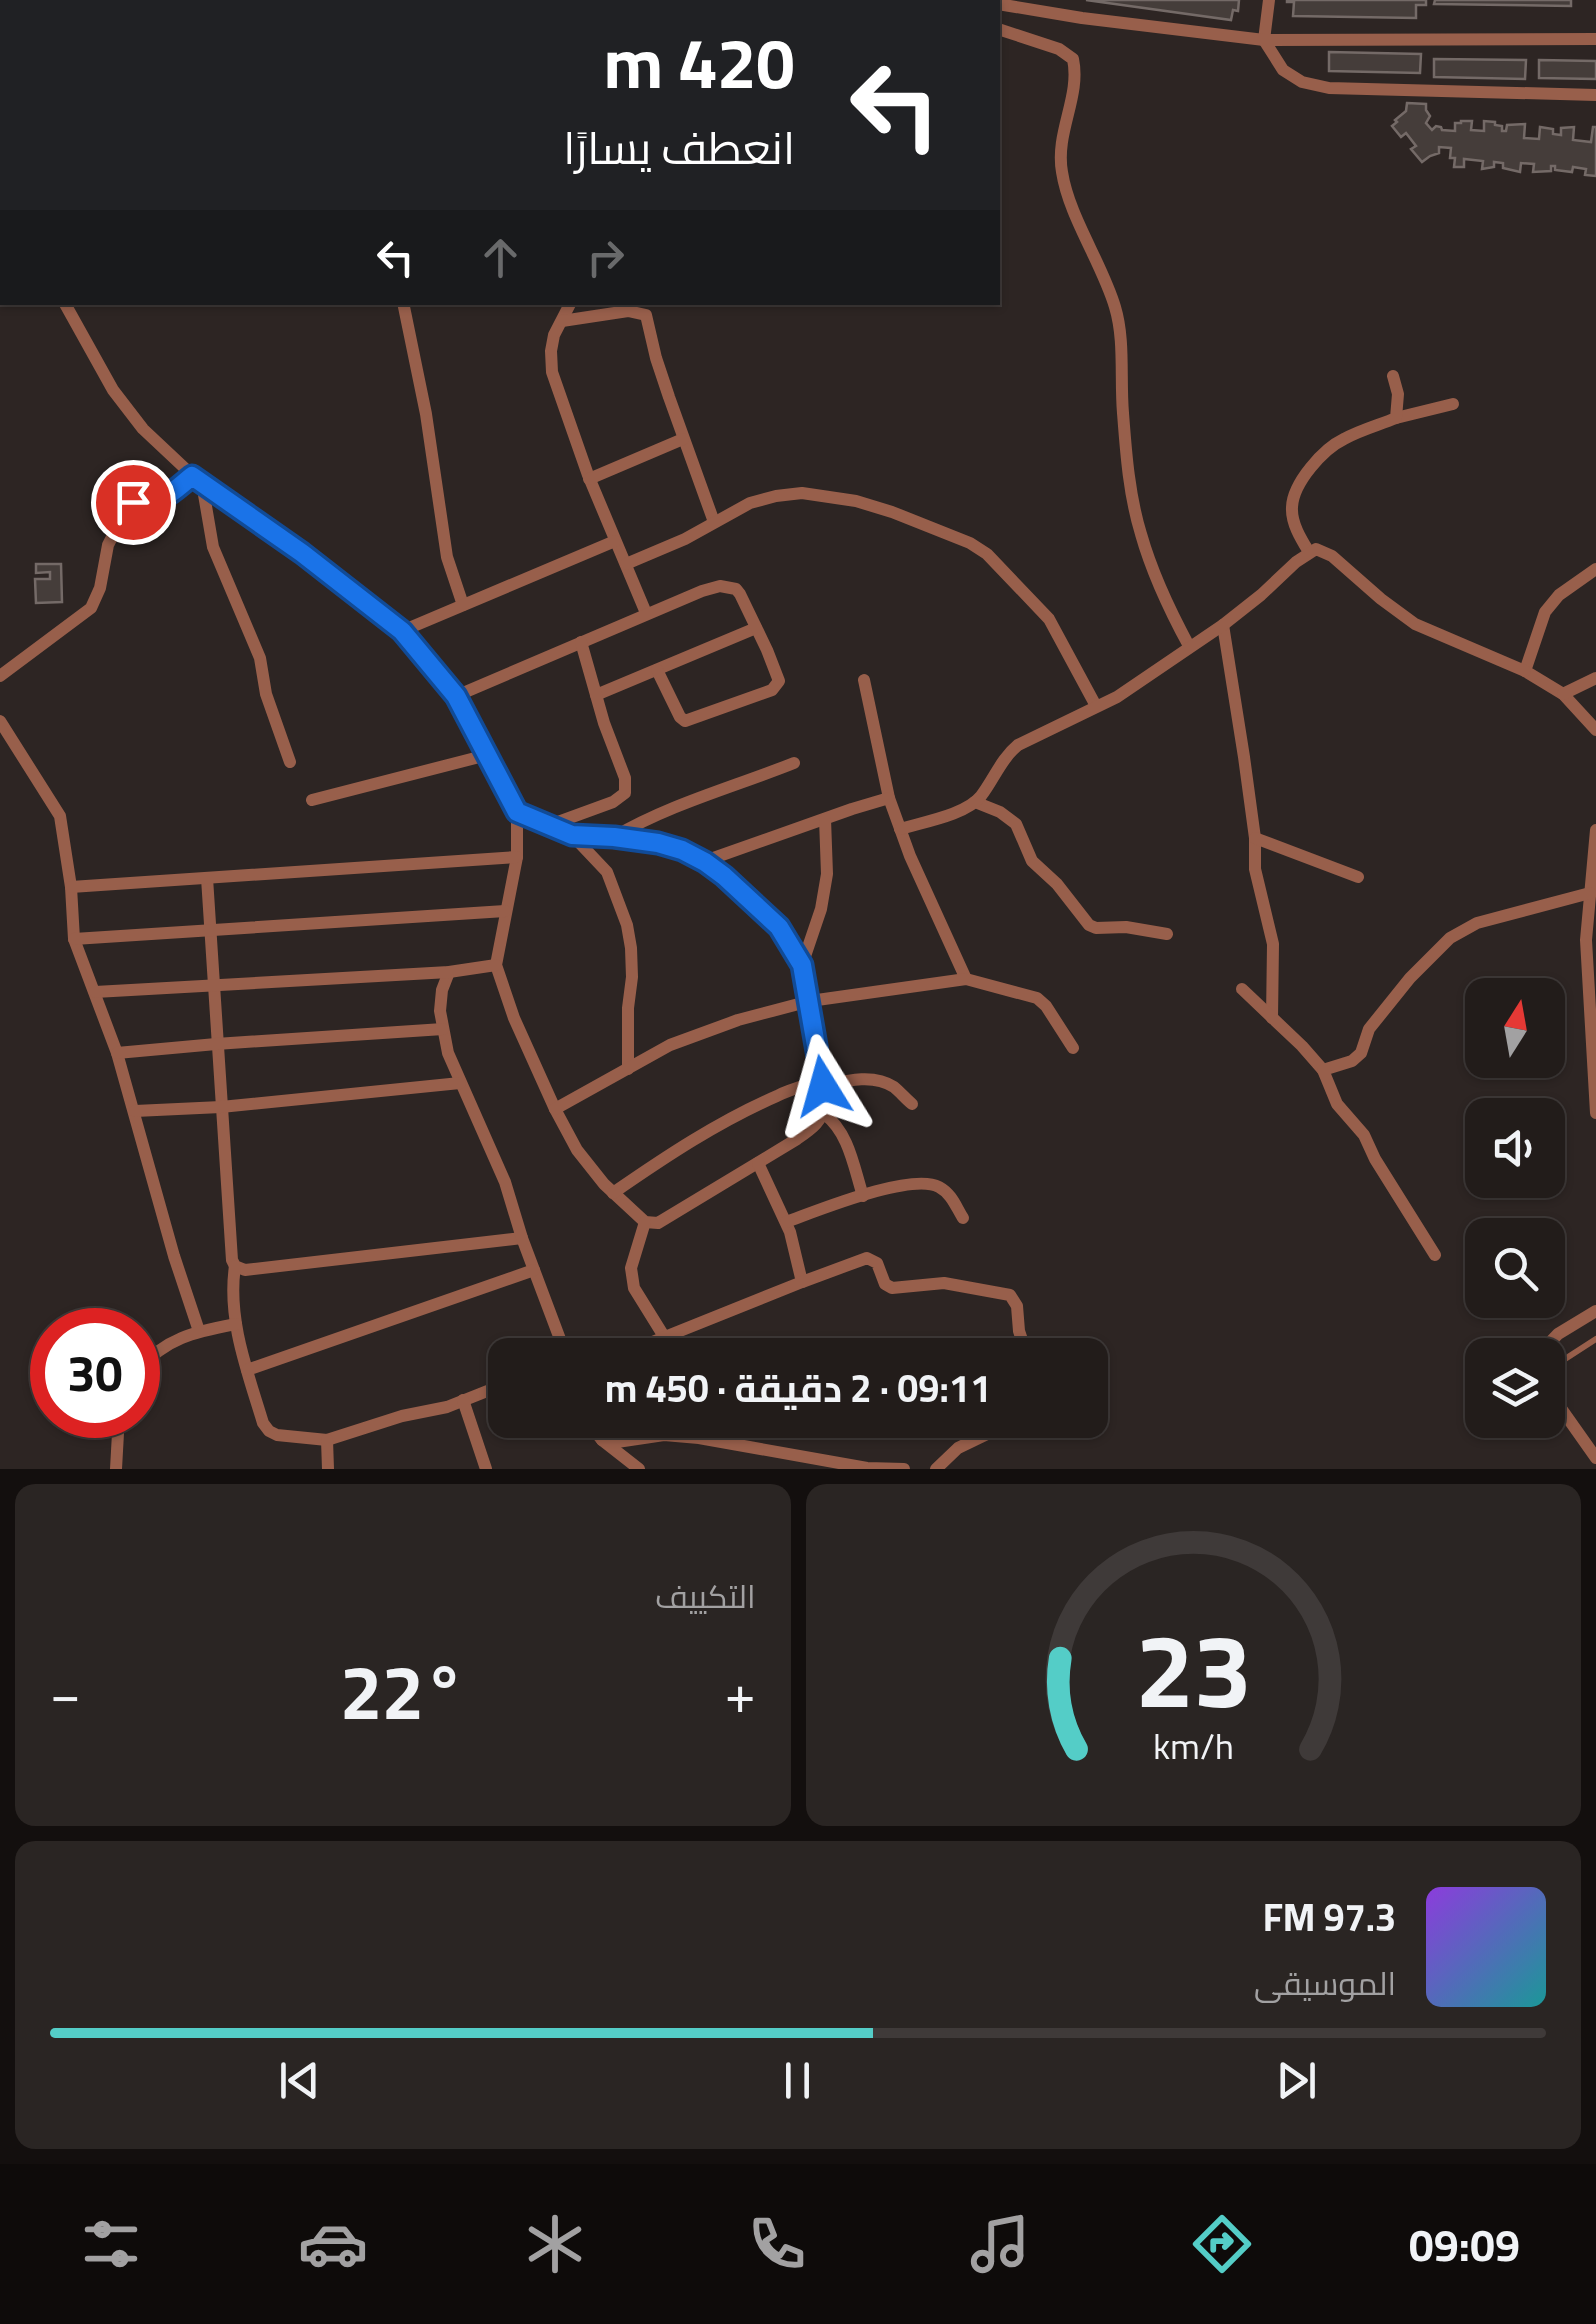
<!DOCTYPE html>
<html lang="ar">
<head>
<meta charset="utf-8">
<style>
	:root { --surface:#221c1a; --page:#2a2523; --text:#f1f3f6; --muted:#a2a1a2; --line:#3f3a39; --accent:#54cdc7 }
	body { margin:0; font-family:Georgia,Cairo,serif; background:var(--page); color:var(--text); direction:rtl; height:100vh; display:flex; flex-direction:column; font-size:38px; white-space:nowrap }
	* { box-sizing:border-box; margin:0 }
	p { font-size:32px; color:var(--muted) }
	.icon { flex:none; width:55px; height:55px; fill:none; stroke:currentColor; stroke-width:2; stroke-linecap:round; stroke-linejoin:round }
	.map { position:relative; height:1469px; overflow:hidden; direction:ltr }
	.panel { display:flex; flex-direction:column; gap:15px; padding:15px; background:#130f0e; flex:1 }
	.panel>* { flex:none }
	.top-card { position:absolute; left:0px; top:0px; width:1000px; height:305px; box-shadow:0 2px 8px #0004,0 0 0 2px var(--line); direction:rtl; background:#202124; color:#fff; overflow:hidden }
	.needle { width:65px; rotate:11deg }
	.fabs { position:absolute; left:1465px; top:978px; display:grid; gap:20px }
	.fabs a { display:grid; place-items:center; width:100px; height:100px; border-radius:20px; background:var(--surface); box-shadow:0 2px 8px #0004,0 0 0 2px var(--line); font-size:50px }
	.speed { position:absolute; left:30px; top:1308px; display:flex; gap:20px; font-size:50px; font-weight:700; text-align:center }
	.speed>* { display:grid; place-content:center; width:130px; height:130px; border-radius:50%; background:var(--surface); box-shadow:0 2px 8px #0004,0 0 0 2px var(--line); line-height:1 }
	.speed .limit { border:15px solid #d22; background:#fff; color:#111 }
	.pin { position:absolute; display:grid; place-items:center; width:85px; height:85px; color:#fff; margin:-42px; border:5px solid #fff; border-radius:50%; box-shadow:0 2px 10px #0007 }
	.me { position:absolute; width:110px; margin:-55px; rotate:352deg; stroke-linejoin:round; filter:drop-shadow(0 0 8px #0008) }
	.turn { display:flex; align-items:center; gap:35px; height:210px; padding:0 40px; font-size:45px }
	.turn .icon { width:130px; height:130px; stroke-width:2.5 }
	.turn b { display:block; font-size:70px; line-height:85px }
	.lanes { display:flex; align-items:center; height:95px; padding:0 40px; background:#0003; justify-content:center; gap:50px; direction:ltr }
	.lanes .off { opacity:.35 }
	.big { font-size:75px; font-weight:700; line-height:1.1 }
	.panel .card { flex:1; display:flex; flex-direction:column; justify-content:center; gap:15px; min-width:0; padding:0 35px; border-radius:20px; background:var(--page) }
	.panel .dial { align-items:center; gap:0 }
	.dial svg { height:260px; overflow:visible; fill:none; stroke:var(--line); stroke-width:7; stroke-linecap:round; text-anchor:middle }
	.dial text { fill:var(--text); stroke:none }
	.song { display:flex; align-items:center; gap:30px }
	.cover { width:120px; height:120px; border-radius:15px; background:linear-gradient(135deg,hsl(270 70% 55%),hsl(180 70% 35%)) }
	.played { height:10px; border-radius:5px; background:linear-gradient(90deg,var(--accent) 55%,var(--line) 55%) }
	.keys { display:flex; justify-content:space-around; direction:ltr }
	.heat { display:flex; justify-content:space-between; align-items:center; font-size:55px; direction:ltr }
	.panel .tiles { flex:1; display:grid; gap:15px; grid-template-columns:1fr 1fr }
	.card:last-child { grid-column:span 2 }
	.trip { position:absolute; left:488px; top:1338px; width:620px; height:100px; border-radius:20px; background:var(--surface); box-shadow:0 2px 8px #0004,0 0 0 2px var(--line); font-weight:700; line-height:100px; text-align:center; direction:rtl }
	.dock { display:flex; height:160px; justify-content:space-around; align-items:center; background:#0e0b0a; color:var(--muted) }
	.dock .icon { width:70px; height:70px }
	.dock .on { color:var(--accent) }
	.dock b { font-size:45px; color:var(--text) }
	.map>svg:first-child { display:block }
	.building { fill:#453d3a; stroke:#746a67; stroke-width:2.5 }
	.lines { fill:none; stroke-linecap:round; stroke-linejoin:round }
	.service { stroke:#985f4b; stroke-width:6 }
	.minor { stroke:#985f4b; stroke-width:12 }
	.route-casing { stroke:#114b97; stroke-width:25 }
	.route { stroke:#1a73e8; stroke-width:18 }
</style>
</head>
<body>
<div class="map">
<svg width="1596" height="1469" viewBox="0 0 1596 1469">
	<rect width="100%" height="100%" fill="#2d2523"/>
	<g class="building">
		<path d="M1086,0h153l-1,11 -5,-1 -2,10z"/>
		<path d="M1287,0h139v5h-10v13l-123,-2 1,-14h-7z"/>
		<path d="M1435,0h136v6l-137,-2z"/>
		<path d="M1329,52l92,2 -1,19 -91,-2z"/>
		<path d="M1434,59l92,1 -1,19 -91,-2z"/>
		<path d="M1539,60l57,1v18l-57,-1z"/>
		<path d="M1407,103l19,1v6l4,6 -4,7 6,7 4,-4 5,1 1,3 13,1v-8h6v-2h11l-1,9 13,1v-10l11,1v3l7,1v5h4l1,-6 18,-1 -1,14 15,1 1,-12 13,2v5l8,1v-7l13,-1 -1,13 18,2 2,-15h3v49l-11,-1 1,-6 -13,-2 -1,5 -17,-2v-4h-4v5l-18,1 1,-8 -13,-1 -1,9 -17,-4v-5l-9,-1v5l-12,2 1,-8 -19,-2v8h-10l1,-9h-5l1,-10 -12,-1v6l-9,3 -8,6 -11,-13 5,-3 -10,-13 -5,4 -9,-11 5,-4 -2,-2 11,-9z"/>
		<path d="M36,564h25l1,38 -26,1 -1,-24h15v-7l-14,1z"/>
	</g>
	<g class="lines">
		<path class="service" d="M1548,1370l48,-31"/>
		<g class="minor">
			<path d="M375,0l2,2"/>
			<path d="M428,0l4,2"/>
			<path d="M977,0l14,2"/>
			<path d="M1269,0l-5,40 19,30 19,12 27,6 267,7"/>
			<path d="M38,2l3,-2"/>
			<path d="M913,2l1,-2"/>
			<path d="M998,4l84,14 182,22 332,-1"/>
			<path d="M998,29l61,20 14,10c8,38 -18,73 -11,113 7,45 40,91 53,135 10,33 5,71 8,106 3,40 6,82 18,121 11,39 29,77 48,112"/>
			<path d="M0,34l2,-2"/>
			<path d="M0,147l2,6"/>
			<path d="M64,302l49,88 30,39 49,46 110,78 100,78 54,65 61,116v45l-21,108 18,53 41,91 22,41 27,34 41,38 13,1 139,-84c16,-11 25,-17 28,-36l-15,-102 -8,-36 -23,-38 -26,-25 -48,-41 -23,-11 -24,-7 -44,-6 -42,-2 -55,-23"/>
			<path d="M403,302l23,112 21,143 16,48"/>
			<path d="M571,302l-17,33 -3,16 1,21 36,103 58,138"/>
			<path d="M562,321l66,-10 18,4 10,43 13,39 45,125"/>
			<path d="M1396,418l57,-14"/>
			<path d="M589,479l94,-40"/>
			<path d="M202,483l11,64 47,111 6,36 24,68"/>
			<path d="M1309,552c-8,-13 -18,-29 -17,-45 1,-24 31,-58 52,-68 16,-9 35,-14 52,-21l2,-24 -5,-18"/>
			<path d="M626,564l59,-25 65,-36 26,-7 26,-3 54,8 36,11 78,31 17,11 62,65 47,87"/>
			<path d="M1596,569l-37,26 -14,17 -20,59 38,23 33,36"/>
			<path d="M1223,625l21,132 11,81v31l18,75 -1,74"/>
			<path d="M402,631l213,-90"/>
			<path d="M0,676l91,-68 9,-20 8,-43 21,-41c6,-1 11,0 17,0 16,0 34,-19 46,-29"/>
			<path d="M864,680l25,118 21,58 56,123"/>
			<path d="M1563,694l33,-16"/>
			<path d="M596,695l160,-67"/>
			<path d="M456,696l246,-105 18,-5 16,3 4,5 27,56 12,31 -7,9 -87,31 -5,-4 -23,-47"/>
			<path d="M0,721l60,95 11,71 3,52 43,114 57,203 25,75"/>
			<path d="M312,800l175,-45"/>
			<path d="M975,802l25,10 16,12 16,37 25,23 32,41 7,3 30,-1 41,7"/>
			<path d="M550,825l63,-23 12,-9v-15l-21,-55 -23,-81"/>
			<path d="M900,829c23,-7 66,-14 81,-33 13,-17 20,-37 37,-51l99,-48 106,-72 38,-30 35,-33 20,-13 16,7 49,43 34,25 110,47"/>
			<path d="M1596,830l-10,110 10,173"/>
			<path d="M572,835l35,37 20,53 4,23 1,29 -4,31v61"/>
			<path d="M614,837c56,-33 120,-50 180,-74"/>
			<path d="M1255,838l103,39"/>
			<path d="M705,861l147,-52 37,-11"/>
			<path d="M207,878l25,382 3,6 10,4 277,-32"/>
			<path d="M71,887l446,-30"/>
			<path d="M74,939l431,-28"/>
			<path d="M802,965l19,-56 6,-35 -2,-55"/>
			<path d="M449,972l-7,18 -2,21 8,42 57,129 17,56 44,117"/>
			<path d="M1242,989l60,57 21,24"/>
			<path d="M95,992l354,-20 47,-7"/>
			<path d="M117,1053l99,-9 227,-15"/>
			<path d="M823,1086c22,-5 50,-13 71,1 6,5 12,12 18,17"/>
			<path d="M555,1109l115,-64 68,-25 72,-19 156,-22 71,19 9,8 27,42"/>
			<path d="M135,1111l86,-4 239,-24"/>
			<path d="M824,1114c25,18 30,54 39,82"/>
			<path d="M758,1163l32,69 12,50"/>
			<path d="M613,1193c52,-36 106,-72 164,-97 14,-7 30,-11 45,-16"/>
			<path d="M645,1222l-14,46 3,20 31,50"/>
			<path d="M786,1222c31,-11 125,-50 153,-35 13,7 17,20 24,31"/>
			<path d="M1435,1255l-60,-96 -11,-24 -27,-31 -14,-34 29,-9 9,-8 8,-24 41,-51 40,-40 27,-15 113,-30"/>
			<path d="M235,1266c-8,54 13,107 28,157l6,8 8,4 50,5 75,-24 45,-9 58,-23"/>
			<path d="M620,1355l182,-73 65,-24 10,5 8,21 7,4 52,-5 66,12 7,11 2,25 8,24"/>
			<path d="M1538,1355l20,-21 38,-23"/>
			<path d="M138,1370c29,-33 57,-38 98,-46"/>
			<path d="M247,1370l287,-100"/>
			<path d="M1548,1390l48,68"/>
			<path d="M463,1400l23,69"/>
			<path d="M586,1420l16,20 37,29"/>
			<path d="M327,1440l1,29"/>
			<path d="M602,1440l15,2 47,-7 35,3 168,30 37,1"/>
			<path d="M116,1469l3,-54"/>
			<path d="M936,1469l22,-21 58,-28"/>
		</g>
	</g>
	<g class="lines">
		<g class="route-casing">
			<path id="route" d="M133,502c27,5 39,-10 59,-26l110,77 100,78 54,65 61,116 55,23 42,2 44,6 24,7 23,12 19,14 55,51 23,38 21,121"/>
		</g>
		<use href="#route" class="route"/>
	</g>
</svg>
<div class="fabs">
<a><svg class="needle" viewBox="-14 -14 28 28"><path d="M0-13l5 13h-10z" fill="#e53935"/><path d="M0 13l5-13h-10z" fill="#a2a1a2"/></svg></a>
<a><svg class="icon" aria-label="sound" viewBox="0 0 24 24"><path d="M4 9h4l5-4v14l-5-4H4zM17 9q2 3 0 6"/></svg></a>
<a><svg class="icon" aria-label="search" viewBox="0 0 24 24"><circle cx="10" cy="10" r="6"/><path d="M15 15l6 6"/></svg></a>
<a><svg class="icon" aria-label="layers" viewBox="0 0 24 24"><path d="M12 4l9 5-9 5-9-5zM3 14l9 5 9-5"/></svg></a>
</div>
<div class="speed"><div class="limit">30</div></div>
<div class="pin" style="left:133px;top:502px;background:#d93025"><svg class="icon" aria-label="arrive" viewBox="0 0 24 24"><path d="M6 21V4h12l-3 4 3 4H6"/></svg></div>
<svg class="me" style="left:823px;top:1086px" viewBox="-20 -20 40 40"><path d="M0-17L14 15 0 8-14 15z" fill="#1a73e8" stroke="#fff" stroke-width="4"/></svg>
<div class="trip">09:11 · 2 دقيقة · 450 m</div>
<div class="top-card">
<div class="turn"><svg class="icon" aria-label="left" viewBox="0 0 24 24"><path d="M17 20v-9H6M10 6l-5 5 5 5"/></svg><div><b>420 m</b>انعطف يسارًا</div></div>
<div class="lanes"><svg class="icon" aria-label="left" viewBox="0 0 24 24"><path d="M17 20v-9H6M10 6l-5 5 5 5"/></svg><svg class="icon off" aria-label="ahead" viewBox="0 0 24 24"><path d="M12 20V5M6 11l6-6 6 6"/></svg><svg class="icon off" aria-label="right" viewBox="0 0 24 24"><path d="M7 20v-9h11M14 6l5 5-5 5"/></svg></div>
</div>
</div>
<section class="panel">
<div class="tiles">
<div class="card dial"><svg viewBox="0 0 100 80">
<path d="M14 69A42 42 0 1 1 86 69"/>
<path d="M14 69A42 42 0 0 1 9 41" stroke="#54cdc7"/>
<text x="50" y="56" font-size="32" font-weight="700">23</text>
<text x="50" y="72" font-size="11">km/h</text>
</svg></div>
<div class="card"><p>التكييف</p>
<div class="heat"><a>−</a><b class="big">22°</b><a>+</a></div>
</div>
<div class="card">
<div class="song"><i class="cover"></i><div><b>97.3 FM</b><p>الموسيقى</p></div></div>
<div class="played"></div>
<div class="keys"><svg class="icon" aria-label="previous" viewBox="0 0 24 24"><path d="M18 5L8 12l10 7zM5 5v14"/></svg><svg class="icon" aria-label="pause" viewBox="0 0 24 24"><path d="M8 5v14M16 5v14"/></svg><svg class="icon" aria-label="next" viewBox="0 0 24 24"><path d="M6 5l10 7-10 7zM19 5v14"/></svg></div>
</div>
</div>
</section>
<nav class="dock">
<b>09:09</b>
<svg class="icon on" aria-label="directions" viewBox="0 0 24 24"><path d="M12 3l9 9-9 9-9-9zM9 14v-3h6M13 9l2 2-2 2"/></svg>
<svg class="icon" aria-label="music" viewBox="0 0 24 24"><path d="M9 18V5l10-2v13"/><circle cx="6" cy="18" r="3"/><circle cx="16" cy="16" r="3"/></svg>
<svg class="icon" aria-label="phone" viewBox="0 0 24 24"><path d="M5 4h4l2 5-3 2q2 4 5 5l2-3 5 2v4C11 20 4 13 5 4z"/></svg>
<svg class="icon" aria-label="climate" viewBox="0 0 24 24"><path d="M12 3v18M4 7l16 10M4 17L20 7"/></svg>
<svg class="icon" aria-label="car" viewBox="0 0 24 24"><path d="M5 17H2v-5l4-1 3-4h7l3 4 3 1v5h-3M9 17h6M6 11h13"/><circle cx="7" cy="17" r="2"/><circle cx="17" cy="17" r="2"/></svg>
<svg class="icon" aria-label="filters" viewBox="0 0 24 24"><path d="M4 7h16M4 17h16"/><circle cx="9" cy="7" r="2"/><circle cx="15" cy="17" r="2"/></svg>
</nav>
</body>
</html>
